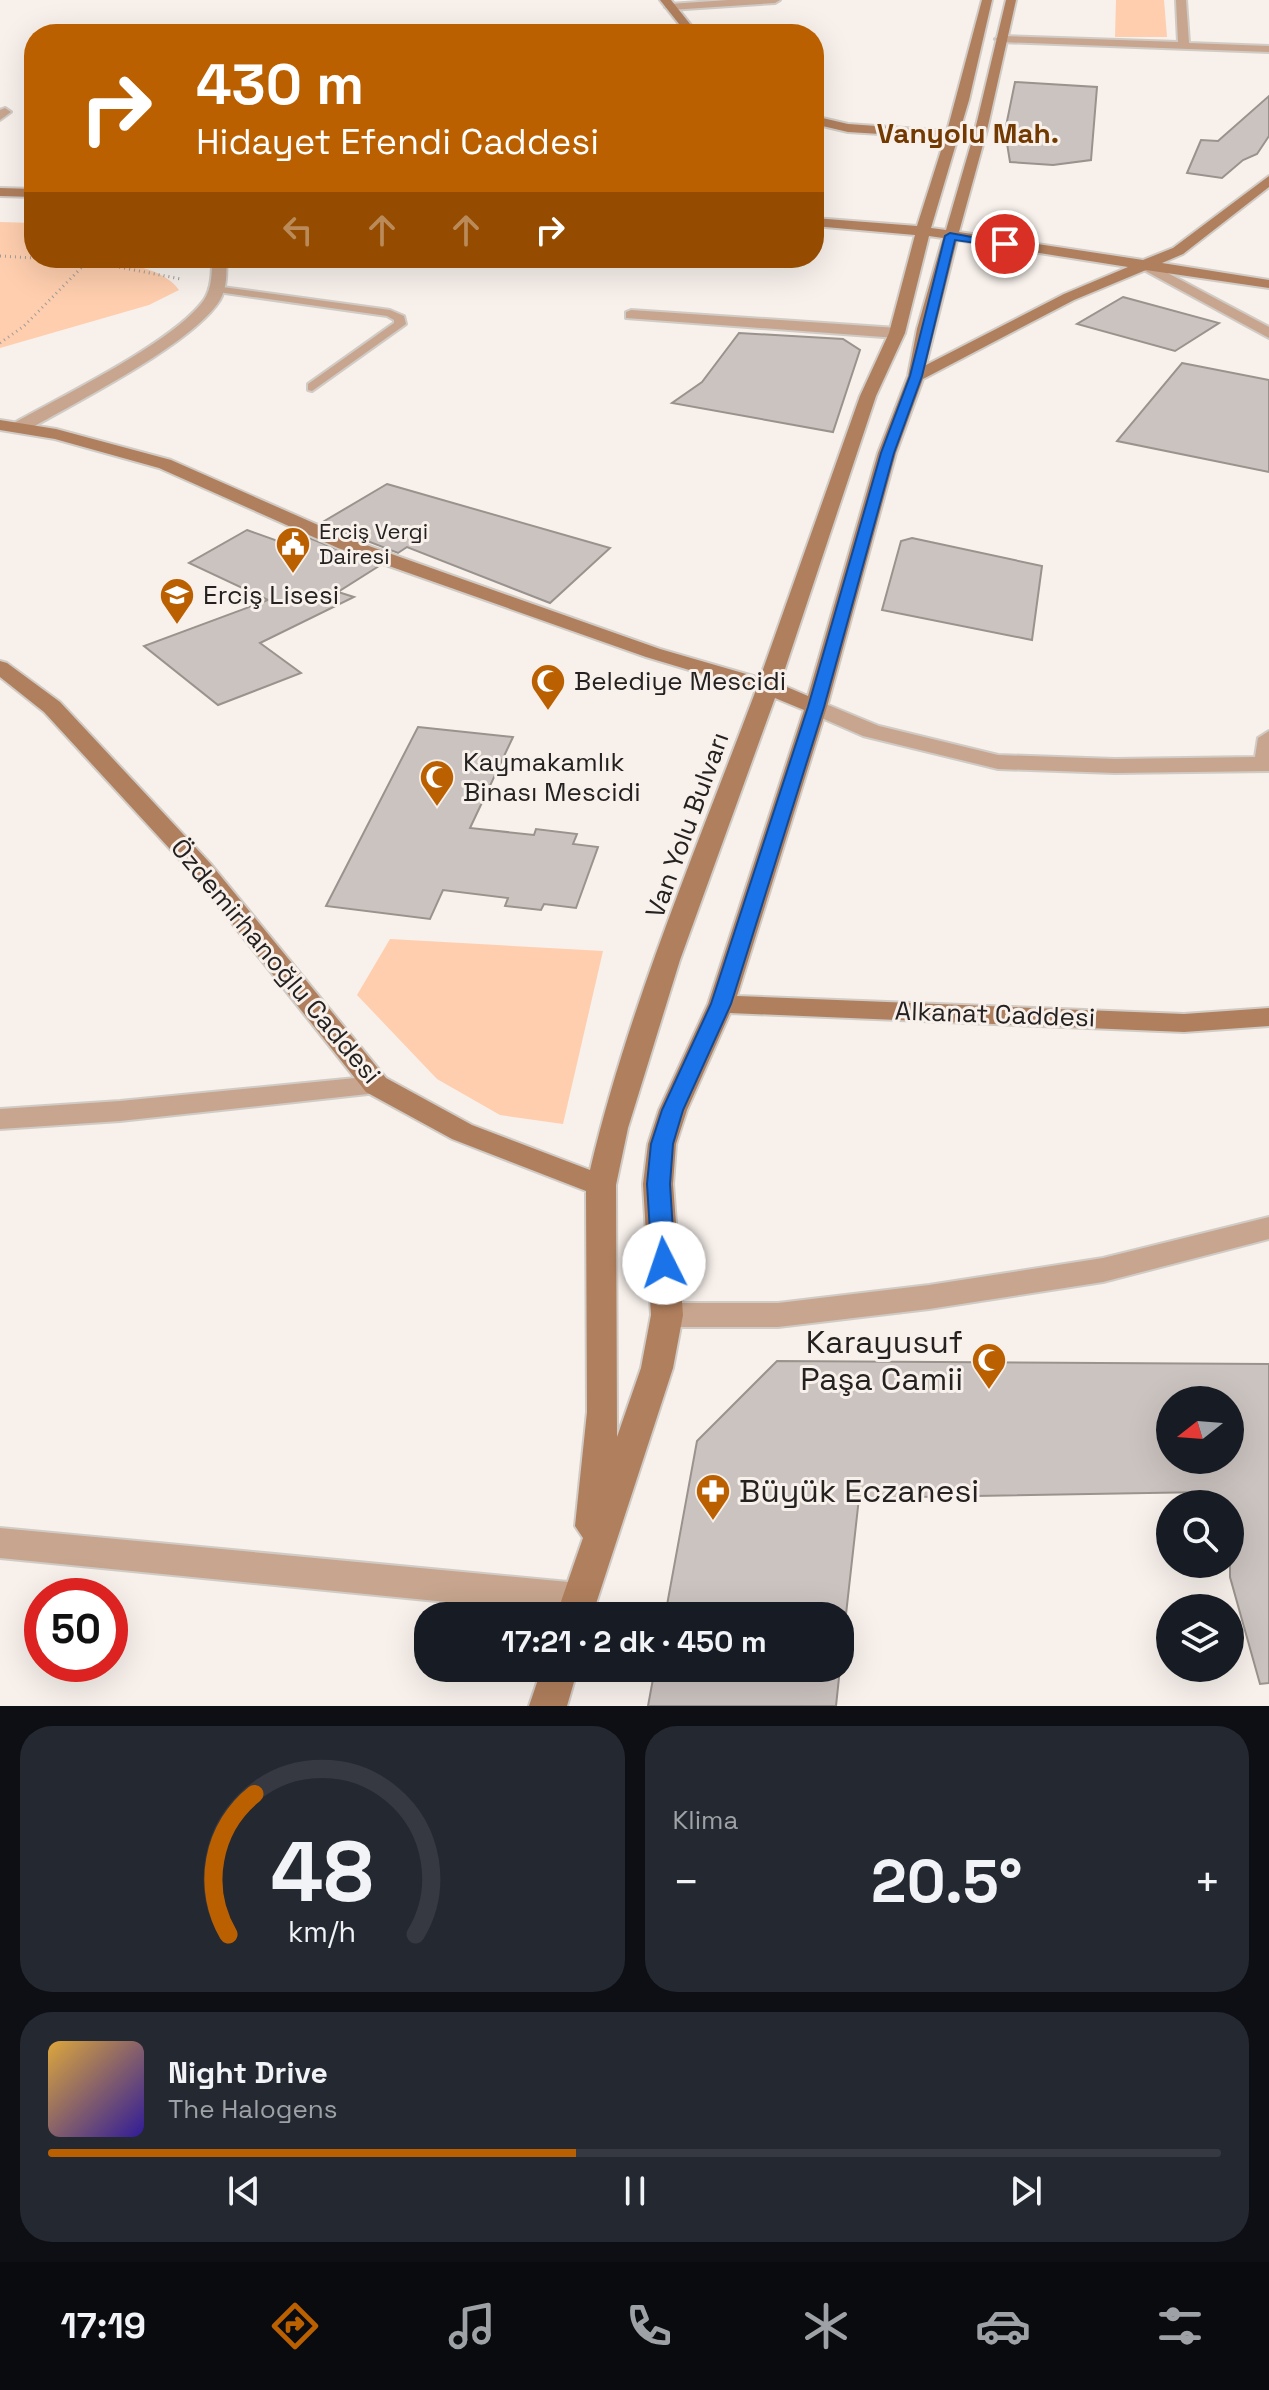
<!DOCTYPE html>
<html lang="tr">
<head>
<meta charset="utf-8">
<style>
	:root { --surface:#171b24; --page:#242831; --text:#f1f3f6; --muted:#9ea1a6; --line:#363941; --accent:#bb6001 }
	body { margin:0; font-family:"Space Grotesk",sans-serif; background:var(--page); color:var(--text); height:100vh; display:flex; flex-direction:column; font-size:30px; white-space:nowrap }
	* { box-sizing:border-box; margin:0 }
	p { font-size:26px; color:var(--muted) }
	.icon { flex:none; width:44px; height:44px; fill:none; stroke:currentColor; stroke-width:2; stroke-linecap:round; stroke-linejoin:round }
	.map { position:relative; height:1706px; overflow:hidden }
	.side { display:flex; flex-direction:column; gap:20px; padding:20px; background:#0d0f14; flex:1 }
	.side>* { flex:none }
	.top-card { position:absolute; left:24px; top:24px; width:800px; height:244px; border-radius:32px; box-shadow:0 8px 32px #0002; background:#bb6001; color:#fff; overflow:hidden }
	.needle { width:52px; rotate:253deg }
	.buttons { position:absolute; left:1156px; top:1386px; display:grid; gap:16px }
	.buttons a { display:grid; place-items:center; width:88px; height:88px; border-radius:50%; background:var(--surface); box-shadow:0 8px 32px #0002; font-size:40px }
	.speed { position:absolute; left:24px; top:1578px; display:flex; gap:16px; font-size:40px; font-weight:700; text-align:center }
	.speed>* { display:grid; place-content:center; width:104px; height:104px; border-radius:50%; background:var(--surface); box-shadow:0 8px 32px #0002; line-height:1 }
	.speed .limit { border:12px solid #d22; background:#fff; color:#111 }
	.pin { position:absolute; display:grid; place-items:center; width:68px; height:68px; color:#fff; margin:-34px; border:4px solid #fff; border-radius:50%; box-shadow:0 2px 8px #0007 }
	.me { position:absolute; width:88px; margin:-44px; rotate:356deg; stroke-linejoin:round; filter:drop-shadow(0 0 6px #0008) }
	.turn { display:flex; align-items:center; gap:28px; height:168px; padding:0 40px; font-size:36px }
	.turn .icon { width:104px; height:104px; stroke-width:2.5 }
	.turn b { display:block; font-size:56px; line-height:68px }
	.lanes { display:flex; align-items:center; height:76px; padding:0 40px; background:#0003; justify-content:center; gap:40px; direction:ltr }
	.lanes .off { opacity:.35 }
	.big { font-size:60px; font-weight:800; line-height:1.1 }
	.side .card { flex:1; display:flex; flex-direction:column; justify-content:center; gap:12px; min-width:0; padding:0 28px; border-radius:32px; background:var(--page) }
	.side .dial { align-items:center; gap:0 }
	.dial svg { height:208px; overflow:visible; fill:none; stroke:var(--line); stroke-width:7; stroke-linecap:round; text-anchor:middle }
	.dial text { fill:var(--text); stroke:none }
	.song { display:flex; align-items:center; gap:24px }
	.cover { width:96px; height:96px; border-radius:12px; background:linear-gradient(135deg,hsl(40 70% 55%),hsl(250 70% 35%)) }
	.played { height:8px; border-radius:4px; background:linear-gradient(90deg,var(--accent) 45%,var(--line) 45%) }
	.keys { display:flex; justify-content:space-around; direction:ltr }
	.heat { display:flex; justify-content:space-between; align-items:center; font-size:44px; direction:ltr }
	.side .tiles { flex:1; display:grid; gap:20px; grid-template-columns:1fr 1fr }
	.card:last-child { grid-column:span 2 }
	.trip { position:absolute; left:414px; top:1602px; width:440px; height:80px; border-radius:32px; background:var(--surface); box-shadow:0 8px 32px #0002; font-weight:800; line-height:80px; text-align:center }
	.tab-bar { display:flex; height:128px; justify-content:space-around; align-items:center; background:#090b0e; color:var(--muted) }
	.tab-bar .icon { width:56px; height:56px }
	.tab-bar .selected { color:var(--accent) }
	.tab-bar b { font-size:36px; color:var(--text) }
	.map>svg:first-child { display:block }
	.green { fill:#feceae }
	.building { fill:#cbc3bf; stroke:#99928d; stroke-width:2; fill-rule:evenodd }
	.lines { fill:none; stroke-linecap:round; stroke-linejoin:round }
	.lane-casing { stroke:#d1cbc6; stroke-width:4 }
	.street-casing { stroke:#d1cbc6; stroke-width:4 }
	.secondary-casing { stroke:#d1cbc6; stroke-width:4 }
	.path { stroke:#a29d99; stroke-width:3; stroke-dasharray:1 4; stroke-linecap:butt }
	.lane { fill:#c7a58e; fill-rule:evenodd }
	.street { fill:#c7a58e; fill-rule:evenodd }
	.secondary { fill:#b07f5d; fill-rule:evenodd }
	.route { fill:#1a73e8; stroke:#114b97; stroke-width:2 }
	.labels { text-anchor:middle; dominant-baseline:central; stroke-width:6; stroke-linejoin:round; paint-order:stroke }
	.far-poi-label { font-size:22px; fill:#242120; stroke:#f7f0eb; text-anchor:start }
	.poi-label { font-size:26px; fill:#242120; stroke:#f7f0eb; text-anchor:start }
	.street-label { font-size:26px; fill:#242120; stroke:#f7f0eb }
	.far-district-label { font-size:28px; font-weight:bold; fill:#723901; stroke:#f7f0eb }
	.near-poi-label { font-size:32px; fill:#242120; stroke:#f7f0eb; text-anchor:end }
</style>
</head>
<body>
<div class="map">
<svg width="1269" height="1706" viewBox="0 0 1269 1706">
	<rect width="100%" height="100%" fill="#f7f0eb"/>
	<g class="green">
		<path d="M1116,0h48l3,37h-52z"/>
		<path d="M0,222l34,1v35c38,0 123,-1 145,32l-30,15 -149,43z"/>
		<path d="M390,939l213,12 -40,173 -63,-9 -63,-36 -80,-84z"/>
	</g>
	<g class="building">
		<path d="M1015,82l82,5 -6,73 -38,5 -43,-3 -5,-31z"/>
		<path d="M1269,96v40l-12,18 -14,6 -21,18 -35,-5 14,-33 17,1z"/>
		<path d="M1123,297l96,26 -44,28 -98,-27z"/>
		<path d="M739,333l104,6 17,11 -27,82 -161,-29 30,-21z"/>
		<path d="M1182,363l87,17v92l-152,-31z"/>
		<path d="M387,484l223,64 -60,55 -143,-56 -9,6 -77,-30z"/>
		<path d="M247,530l39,14 16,-9 77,31 -41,26 16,5 -94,46 41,30 -83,32 -74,-59 124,-46 -79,-37z"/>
		<path d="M912,538l130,28 -10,74 -150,-30 19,-69z"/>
		<path d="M418,727l95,10 -43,91 64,7 2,-6 41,5 -4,10 25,3 -22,61 -32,-4 -3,6 -36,-4 3,-8 -65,-8 -13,29 -104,-13z"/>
		<path d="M777,1361l492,3v319l-9,1 -30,-107v-73h-21l-3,-12 -347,6 -19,170v-52h-175l32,-175zM1170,1400h60v60h-60z"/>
		<path d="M655,1668h185l-4,38h-188z"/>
	</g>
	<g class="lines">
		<g class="lane-casing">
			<path id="lane" d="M215,286l175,24 14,6 2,8 -94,67 -4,-1v-6l86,-61v-3l-7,-4 -176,-25 -2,-2z"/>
		</g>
		<g class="street-casing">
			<g id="street">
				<path d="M728,0h52l-5,3 -105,7 -5,-3 5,-3z"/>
				<path d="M1176,0h10l3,43 80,3v6l-268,-10 -6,-3 6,-3 177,6z"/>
				<path d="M428,29l53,2 5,3h-62v-4z"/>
				<path d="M5,108l6,4 -11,8v-10z"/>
				<path d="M212,258h14c1,14 1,30 -6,42 -27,44 -146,103 -194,131h-12l-3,-4 3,-4c48,-27 160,-81 190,-123 8,-12 8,-28 8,-42z"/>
				<path d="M1145,261l124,66v11l-129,-70 -2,-3z"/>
				<path d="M631,310l266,18 8,5 -8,5 -271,-20v-6z"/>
				<path d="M816,700l63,26 119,29 117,4 140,-2 3,-19 11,-7v40l-154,2 -117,-4 -135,-33 -55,-24 -3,-5z"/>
				<path d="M376,1076l10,2 4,7 -4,7 -266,29 -120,8v-20l120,-8z"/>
				<path d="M1269,1217v22l-166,43 -174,27 -151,18h-111l-11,-3 -5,-9 5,-9 11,-3h111l151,-18 174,-27z"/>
				<path d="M0,1528l579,55 13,5 5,11 -5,11 -13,5 -579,-57z"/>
			</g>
		</g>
		<g class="secondary-casing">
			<g id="secondary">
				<path d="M660,0h11l27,34h-11z"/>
				<path d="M982,0h10l-23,100 -38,128 15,2 29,-100 31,-130h10l-29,130 -28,102 184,28 30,-12 96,-72v11l-86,67 -21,9 107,17v8l-123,-18 -72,30 -151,79 -27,74 -69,254 -90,289 447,18 85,-6v18l-85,6 -454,-19 -43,97 -11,34 -3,40 10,131 -10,53 -81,248h-36l27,-78 -8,-12 12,-114 -1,-221 -134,-52 -86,-47 -174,-219 -148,-161 -44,-35v-16l7,2 53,39 150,161 176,215 86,47 118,45c39,-165 107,-322 166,-480l-110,-33 -308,-109 -179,-80 -104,-29 -55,-9v-10l56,9 115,31 181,80 308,109 100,29 100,-282 29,-63 26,-98 -101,-9v-8l103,8 28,-88 -97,-6 -34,-8v-8l34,8 99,7zM929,236l14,2 -26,91 -9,47 -30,77 -70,243 -28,-12 96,-288 29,-63zM957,240l171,27 -64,27 -138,71zM775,698l29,12 -96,294 -49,106 -11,34 -5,40 8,131 -10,53 -24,69 -1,-252 12,-57 52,-168z"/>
				<path d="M0,188l34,1v8l-34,-1z"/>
				<path d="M542,1668h36l-11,38h-38z"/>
			</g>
		</g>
		<g class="path">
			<path d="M0,256l87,5 94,18"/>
			<path d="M0,343l24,-17 63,-64"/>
		</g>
		<use href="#lane" class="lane"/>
		<use href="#street" class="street"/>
		<use href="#secondary" class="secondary"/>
	</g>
	<path class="route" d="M950,233l60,11 -5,3 -50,-7 -33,136 -28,77 -70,254 -93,297 -48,106 -10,34 -3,40 5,79 -3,6 -8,2 -9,-2 -3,-6 -5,-79 4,-40 11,-34 49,-106 97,-297 73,-254 29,-77 35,-140z"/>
	<defs>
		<g id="civic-pin" transform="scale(1.8)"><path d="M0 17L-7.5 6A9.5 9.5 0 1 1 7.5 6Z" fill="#bb6001" stroke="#f7f0eb"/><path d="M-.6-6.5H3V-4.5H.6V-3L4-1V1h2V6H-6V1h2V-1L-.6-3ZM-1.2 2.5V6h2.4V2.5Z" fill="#fff"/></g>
		<g id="school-pin" transform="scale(1.8)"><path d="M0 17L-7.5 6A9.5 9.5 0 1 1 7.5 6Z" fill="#bb6001" stroke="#f7f0eb"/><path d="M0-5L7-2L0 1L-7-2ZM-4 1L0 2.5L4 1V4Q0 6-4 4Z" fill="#fff"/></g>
		<g id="mosque-pin" transform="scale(1.8)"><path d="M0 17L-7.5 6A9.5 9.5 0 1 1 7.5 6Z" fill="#bb6001" stroke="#f7f0eb"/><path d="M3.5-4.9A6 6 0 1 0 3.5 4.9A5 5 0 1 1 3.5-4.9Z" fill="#fff"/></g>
		<g id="pharmacy-pin" transform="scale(1.8)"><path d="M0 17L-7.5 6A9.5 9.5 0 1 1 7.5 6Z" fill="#bb6001" stroke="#f7f0eb"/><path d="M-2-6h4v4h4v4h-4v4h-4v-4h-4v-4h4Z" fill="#fff"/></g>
	</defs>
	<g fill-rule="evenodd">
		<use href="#civic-pin" x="293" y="544"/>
		<use href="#school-pin" x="177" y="595"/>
		<use href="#mosque-pin" x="548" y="681"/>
		<use href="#mosque-pin" x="437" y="777"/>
		<use href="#mosque-pin" x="989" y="1360"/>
		<use href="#pharmacy-pin" x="713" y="1491"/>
	</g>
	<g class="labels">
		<g class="far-poi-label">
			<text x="319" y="531">Erciş Vergi<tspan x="319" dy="25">Dairesi</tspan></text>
		</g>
		<g class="poi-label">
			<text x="203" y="595">Erciş Lisesi</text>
			<text x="574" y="681">Belediye Mescidi</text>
			<text x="463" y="762">Kaymakamlık<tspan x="463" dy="30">Binası Mescidi</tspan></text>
		</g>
		<g class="street-label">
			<text transform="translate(687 825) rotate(-70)">Van Yolu Bulvarı</text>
			<text transform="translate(276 961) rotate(50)">Özdemirhanoğlu Caddesi</text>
			<text transform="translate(995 1014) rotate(2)">Alkanat Caddesi</text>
		</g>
		<g class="far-district-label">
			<text x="968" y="133">Vanyolu Mah.</text>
		</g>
		<g class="near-poi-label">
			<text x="963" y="1342">Karayusuf<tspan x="963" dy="37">Paşa Camii</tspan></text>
			<text x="739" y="1491" text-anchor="start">Büyük Eczanesi</text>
		</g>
	</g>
</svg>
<div class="buttons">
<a><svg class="needle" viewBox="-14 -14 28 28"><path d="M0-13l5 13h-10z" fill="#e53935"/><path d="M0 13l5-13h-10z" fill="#9ea1a6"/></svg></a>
<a><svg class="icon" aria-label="search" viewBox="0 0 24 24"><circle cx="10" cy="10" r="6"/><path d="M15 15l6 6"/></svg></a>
<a><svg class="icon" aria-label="layers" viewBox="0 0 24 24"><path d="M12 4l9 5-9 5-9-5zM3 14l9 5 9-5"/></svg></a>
</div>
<div class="speed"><div class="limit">50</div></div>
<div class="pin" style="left:1005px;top:244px;background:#d93025"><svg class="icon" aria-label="arrive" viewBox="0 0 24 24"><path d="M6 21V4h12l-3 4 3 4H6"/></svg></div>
<svg class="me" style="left:664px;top:1263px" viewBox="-20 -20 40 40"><circle r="19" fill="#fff"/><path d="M0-13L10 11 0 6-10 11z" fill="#1a73e8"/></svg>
<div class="trip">17:21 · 2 dk · 450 m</div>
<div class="top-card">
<div class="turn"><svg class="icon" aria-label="right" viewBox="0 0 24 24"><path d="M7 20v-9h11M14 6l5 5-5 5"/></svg><div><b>430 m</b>Hidayet Efendi Caddesi</div></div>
<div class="lanes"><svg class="icon off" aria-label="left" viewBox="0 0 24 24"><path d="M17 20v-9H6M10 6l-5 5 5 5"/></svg><svg class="icon off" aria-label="ahead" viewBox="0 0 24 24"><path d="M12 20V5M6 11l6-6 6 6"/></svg><svg class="icon off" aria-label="ahead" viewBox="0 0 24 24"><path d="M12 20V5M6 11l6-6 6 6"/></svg><svg class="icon" aria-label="right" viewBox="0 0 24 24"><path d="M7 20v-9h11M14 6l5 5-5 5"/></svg></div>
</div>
</div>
<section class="side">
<div class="tiles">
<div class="card dial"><svg viewBox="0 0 100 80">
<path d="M14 69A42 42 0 1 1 86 69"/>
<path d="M14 69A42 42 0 0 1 24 15" stroke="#bb6001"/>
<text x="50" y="56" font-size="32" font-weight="700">48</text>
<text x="50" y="72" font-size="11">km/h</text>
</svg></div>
<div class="card"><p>Klima</p>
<div class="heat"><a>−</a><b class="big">20.5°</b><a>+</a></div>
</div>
<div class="card">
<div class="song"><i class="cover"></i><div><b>Night Drive</b><p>The Halogens</p></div></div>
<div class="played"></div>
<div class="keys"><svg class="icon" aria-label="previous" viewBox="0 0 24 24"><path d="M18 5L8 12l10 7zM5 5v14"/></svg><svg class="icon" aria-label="pause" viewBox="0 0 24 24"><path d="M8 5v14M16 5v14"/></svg><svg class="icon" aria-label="next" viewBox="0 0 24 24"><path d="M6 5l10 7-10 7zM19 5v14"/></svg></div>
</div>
</div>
</section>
<nav class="tab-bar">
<b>17:19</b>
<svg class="icon selected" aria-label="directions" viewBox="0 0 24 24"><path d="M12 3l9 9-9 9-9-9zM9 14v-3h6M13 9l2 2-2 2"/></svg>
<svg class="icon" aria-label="music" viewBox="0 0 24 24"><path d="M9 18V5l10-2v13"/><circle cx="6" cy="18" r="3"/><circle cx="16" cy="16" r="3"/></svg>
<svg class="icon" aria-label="phone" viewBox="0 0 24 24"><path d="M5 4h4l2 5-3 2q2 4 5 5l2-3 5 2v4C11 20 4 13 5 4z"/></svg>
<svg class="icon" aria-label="climate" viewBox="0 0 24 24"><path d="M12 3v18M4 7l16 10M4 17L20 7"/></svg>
<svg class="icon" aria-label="car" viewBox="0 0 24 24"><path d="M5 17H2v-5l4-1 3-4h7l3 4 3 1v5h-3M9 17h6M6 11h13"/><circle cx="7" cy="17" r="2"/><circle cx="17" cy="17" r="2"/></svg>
<svg class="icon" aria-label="filters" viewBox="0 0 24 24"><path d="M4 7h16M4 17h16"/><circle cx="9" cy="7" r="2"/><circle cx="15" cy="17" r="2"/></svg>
</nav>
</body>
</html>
